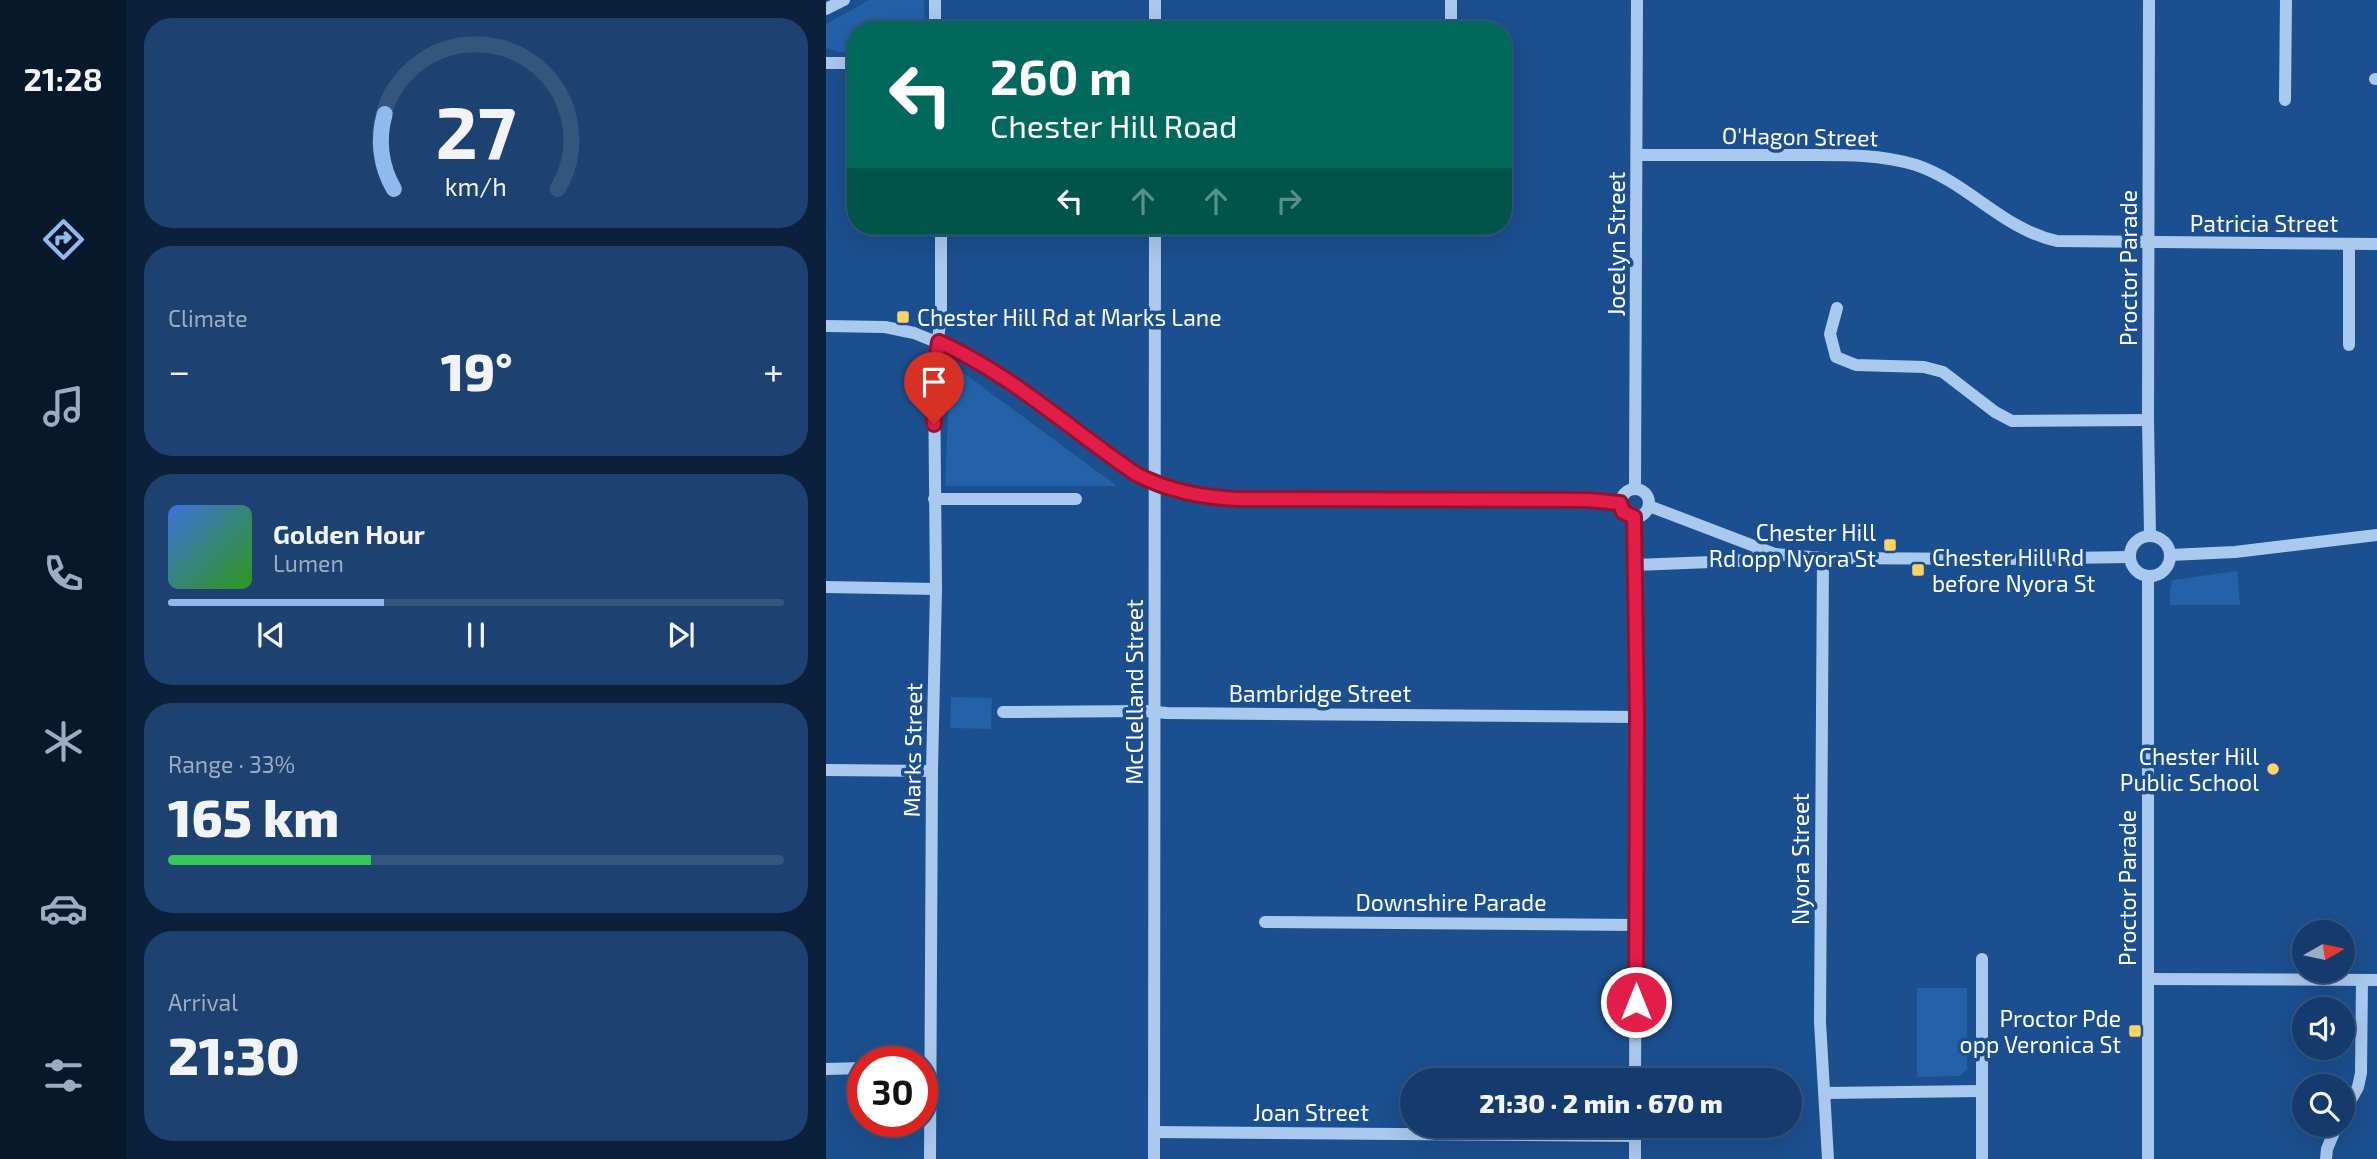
<!DOCTYPE html>
<html lang="en">
<head>
<meta charset="utf-8">
<style>
	:root { --surface:#143b6b; --page:#1d4271; --text:#f1f3f6; --muted:#9dadc1; --line:#33557e; --accent:#90b9f0 }
	body { margin:0; font-family:"Exo 2",sans-serif; background:var(--page); color:var(--text); height:100vh; display:flex; flex-direction:column; font-size:26px; white-space:nowrap }
	* { box-sizing:border-box; margin:0 }
	p { font-size:23px; color:var(--muted) }
	.icon { flex:none; width:38px; height:38px; fill:none; stroke:currentColor; stroke-width:2; stroke-linecap:round; stroke-linejoin:round }
	.map { position:relative; flex:1; overflow:hidden }
	.sheet { display:flex; flex-direction:column; gap:18px; padding:18px; background:#0b203b; width:700px }
	.sheet>* { flex:none }
	.banner { position:absolute; left:21px; top:21px; width:665px; height:214px; border-radius:28px; box-shadow:0 7px 28px #0002,0 0 0 2px var(--line); background:#00695c; color:#fff; overflow:hidden }
	.needle { width:46px; rotate:81deg }
	.fabs { position:absolute; left:1466px; top:920px; display:grid; gap:14px }
	.fabs a { display:grid; place-items:center; width:63px; height:63px; border-radius:50%; background:var(--surface); box-shadow:0 7px 28px #0002,0 0 0 2px var(--line); font-size:35px }
	.speed { position:absolute; left:21px; top:1046px; display:flex; gap:14px; font-size:35px; font-weight:700; text-align:center }
	.speed>* { display:grid; place-content:center; width:91px; height:91px; border-radius:50%; background:var(--surface); box-shadow:0 7px 28px #0002,0 0 0 2px var(--line); line-height:1 }
	.speed .limit { border:10px solid #d22; background:#fff; color:#111 }
	.pin { position:absolute; display:grid; place-items:center; width:60px; height:60px; color:#fff; margin:-72px -30px; border-radius:50% 50% 50% 0; rotate:-45deg; box-shadow:0 0 7px #0007 }
	.pin .icon { rotate:45deg }
	.me { position:absolute; width:77px; margin:-38px; rotate:0deg; stroke-linejoin:round; filter:drop-shadow(0 0 5px #0008) }
	.turn { display:flex; align-items:center; gap:24px; height:147px; padding:0 28px; font-size:32px }
	.turn .icon { width:91px; height:91px; stroke-width:2.5 }
	.turn b { display:block; font-size:49px; line-height:60px }
	.lanes { display:flex; align-items:center; height:66px; padding:0 28px; background:#0003; justify-content:center; gap:35px; direction:ltr }
	.lanes .off { opacity:.35 }
	.big { font-size:52px; font-weight:800; line-height:1.1 }
	.sheet .tile { flex:1; display:flex; flex-direction:column; justify-content:center; gap:10px; min-width:0; padding:0 24px; border-radius:28px; background:var(--page) }
	.sheet .dial { align-items:center; gap:0 }
	.dial svg { height:182px; overflow:visible; fill:none; stroke:var(--line); stroke-width:7; stroke-linecap:round; text-anchor:middle }
	.dial text { fill:var(--text); stroke:none }
	.song { display:flex; align-items:center; gap:21px }
	.cover { width:84px; height:84px; border-radius:10px; background:linear-gradient(135deg,hsl(220 70% 55%),hsl(110 70% 35%)) }
	.played { height:7px; border-radius:4px; background:linear-gradient(90deg,var(--accent) 35%,var(--line) 35%) }
	.keys { display:flex; justify-content:space-around; direction:ltr }
	.heat { display:flex; justify-content:space-between; align-items:center; font-size:38px; direction:ltr }
	.charge { height:10px; border-radius:5px; background:linear-gradient(90deg,#34c759 33%,var(--line) 0) }
	.trip { position:absolute; left:574px; top:1068px; width:402px; height:70px; border-radius:35px; background:var(--surface); box-shadow:0 7px 28px #0002,0 0 0 2px var(--line); font-weight:800; line-height:70px; text-align:center }
	main { display:flex; flex:1; min-height:0 }
	.tabs { display:flex; flex-direction:column; width:126px; justify-content:space-around; align-items:center; background:#08182b; color:var(--muted) }
	.tabs .icon { width:49px; height:49px }
	.tabs .selected { color:var(--accent) }
	.tabs b { font-size:32px; color:var(--text) }
	.map>svg:first-child { display:block }
	.green { fill:#2461a8 }
	.lines { fill:none; stroke-linecap:round; stroke-linejoin:round }
	.minor { stroke:#a9c9ee; stroke-width:12 }
	.route-casing { stroke:#92132f; stroke-width:18 }
	.route { stroke:#e11d48; stroke-width:12 }
	.poi-dot { fill:#ffd166; stroke:#1b4f8f; stroke-width:2.5 }
	.labels { text-anchor:middle; dominant-baseline:central; stroke-width:7; stroke-linejoin:round; paint-order:stroke }
	.street-label { font-size:23px; fill:#fff; stroke:#1b4f8f }
	.poi-label { font-size:23px; fill:#fff; stroke:#1b4f8f; text-anchor:end }
</style>
</head>
<body>
<main>
<nav class="tabs">
<b>21:28</b>
<svg class="icon selected" aria-label="directions" viewBox="0 0 24 24"><path d="M12 3l9 9-9 9-9-9zM9 14v-3h6M13 9l2 2-2 2"/></svg>
<svg class="icon" aria-label="music" viewBox="0 0 24 24"><path d="M9 18V5l10-2v13"/><circle cx="6" cy="18" r="3"/><circle cx="16" cy="16" r="3"/></svg>
<svg class="icon" aria-label="phone" viewBox="0 0 24 24"><path d="M5 4h4l2 5-3 2q2 4 5 5l2-3 5 2v4C11 20 4 13 5 4z"/></svg>
<svg class="icon" aria-label="climate" viewBox="0 0 24 24"><path d="M12 3v18M4 7l16 10M4 17L20 7"/></svg>
<svg class="icon" aria-label="car" viewBox="0 0 24 24"><path d="M5 17H2v-5l4-1 3-4h7l3 4 3 1v5h-3M9 17h6M6 11h13"/><circle cx="7" cy="17" r="2"/><circle cx="17" cy="17" r="2"/></svg>
<svg class="icon" aria-label="filters" viewBox="0 0 24 24"><path d="M4 7h16M4 17h16"/><circle cx="9" cy="7" r="2"/><circle cx="15" cy="17" r="2"/></svg>
</nav>
<section class="sheet">
<div class="tile dial"><svg viewBox="0 0 100 80">
<path d="M14 69A42 42 0 1 1 86 69"/>
<path d="M14 69A42 42 0 0 1 10 36" stroke="#90b9f0"/>
<text x="50" y="56" font-size="32" font-weight="700">27</text>
<text x="50" y="72" font-size="11">km/h</text>
</svg></div>
<div class="tile"><p>Climate</p>
<div class="heat"><a>−</a><b class="big">19°</b><a>+</a></div>
</div>
<div class="tile">
<div class="song"><i class="cover"></i><div><b>Golden Hour</b><p>Lumen</p></div></div>
<div class="played"></div>
<div class="keys"><svg class="icon" aria-label="previous" viewBox="0 0 24 24"><path d="M18 5L8 12l10 7zM5 5v14"/></svg><svg class="icon" aria-label="pause" viewBox="0 0 24 24"><path d="M8 5v14M16 5v14"/></svg><svg class="icon" aria-label="next" viewBox="0 0 24 24"><path d="M6 5l10 7-10 7zM19 5v14"/></svg></div>
</div>
<div class="tile"><p>Range · 33%</p><b class="big">165 km</b><div class="charge"></div></div>
<div class="tile"><p>Arrival</p><b class="big">21:30</b></div>
</section>
<div class="map">
<svg width="1551" height="1159" viewBox="0 0 1551 1159">
	<rect width="100%" height="100%" fill="#1b4f8f"/>
	<g class="green">
		<path d="M43,0h55l1,30h-69v22h-17l-13,-4v-24z"/>
		<path d="M124,363l167,123h-172z"/>
		<path d="M1411,571l3,34h-70v-17l3,-8z"/>
		<path d="M125,697l41,1 -1,31 -41,-1z"/>
		<path d="M1091,988h50v81l-7,7 -43,1z"/>
	</g>
	<g class="lines">
		<g class="minor">
			<path d="M329,0v30"/>
			<path d="M1323,0l-1,420 2,115"/>
			<path d="M0,9l18,-9"/>
			<path d="M109,30v-30"/>
			<path d="M625,30v-30"/>
			<path d="M0,63h30"/>
			<path d="M1549,79h2"/>
			<path d="M1459,100l1,-100"/>
			<path d="M812,155c52,0 104,0 156,0 40,0 83,-2 122,10 53,18 86,64 141,76l320,3"/>
			<path d="M1011,308l-7,26 6,23 20,8 68,2 19,5 52,40 17,9 136,-1"/>
			<path d="M0,326l59,1 29,6 52,21 170,120c33,17 64,23 101,25l351,1 32,3"/>
			<path d="M1523,345v-101"/>
			<path d="M809,488l2,-488"/>
			<circle cx="809" cy="503" r="14"/>
			<path d="M108,499h142"/>
			<path d="M823,506l126,48 48,4 182,1 125,-2"/>
			<path d="M808,517l3,200 -2,363"/>
			<circle cx="1324" cy="556" r="20"/>
			<path d="M1344,555l65,-3 142,-17"/>
			<path d="M997,558l-3,464 8,137"/>
			<path d="M809,565l102,-4 38,-7"/>
			<path d="M1322,576v583"/>
			<path d="M0,587l110,2"/>
			<path d="M177,712l143,-1 21,2 470,4"/>
			<path d="M0,770l106,1"/>
			<path d="M439,922l371,3"/>
			<path d="M1156,959v200"/>
			<path d="M1322,979l229,1"/>
			<path d="M0,1069l37,-1"/>
			<path d="M999,1093l157,-2"/>
			<path d="M1517,1114l15,-27 3,-14 1,-93"/>
			<path d="M328,1132l481,4"/>
			<path d="M104,1159l2,-388 4,-182 -2,-215 7,-60v-88"/>
			<path d="M328,1159l1,-933"/>
			<path d="M809,1159v-34"/>
			<path d="M1500,1159l1,-10 10,-24"/>
		</g>
	</g>
	<g class="lines">
		<g class="route-casing">
			<path id="route" d="M108,424v-50l5,-32c72,32 132,88 197,132 33,17 64,23 101,25l351,1 32,3 3,9 11,5 3,199 -1,286"/>
		</g>
		<use href="#route" class="route"/>
	</g>
	<g class="poi-dot">
		<rect x="70" y="310" width="14" height="14" rx="3.5"/>
		<rect x="1057" y="538" width="14" height="14" rx="3.5"/>
		<rect x="1085" y="563" width="14" height="14" rx="3.5"/>
		<circle cx="1447" cy="769" r="7"/>
		<rect x="1302" y="1024" width="14" height="14" rx="3.5"/>
	</g>
	<g class="labels">
		<g class="street-label">
			<text transform="translate(974 136) rotate(1)">O'Hagon Street</text>
			<text x="1438" y="223">Patricia Street</text>
			<text transform="translate(790 244) rotate(-90)">Jocelyn Street</text>
			<text transform="translate(1302 268) rotate(-90)">Proctor Parade</text>
			<text transform="translate(308 692) rotate(-90)">McClelland Street</text>
			<text x="494" y="693">Bambridge Street</text>
			<text transform="translate(86 750) rotate(-89)">Marks Street</text>
			<text transform="translate(974 859) rotate(-90)">Nyora Street</text>
			<text transform="translate(1301 888) rotate(-90)">Proctor Parade</text>
			<text x="625" y="902">Downshire Parade</text>
			<text x="485" y="1112">Joan Street</text>
		</g>
		<g class="poi-label">
			<text x="91" y="317" text-anchor="start">Chester Hill Rd at Marks Lane</text>
			<text x="1050" y="532">Chester Hill<tspan x="1050" dy="26">Rd opp Nyora St</tspan></text>
			<text x="1106" y="557" text-anchor="start">Chester Hill Rd<tspan x="1106" dy="26">before Nyora St</tspan></text>
			<text x="1433" y="756">Chester Hill<tspan x="1433" dy="26">Public School</tspan></text>
			<text x="1295" y="1018">Proctor Pde<tspan x="1295" dy="26">opp Veronica St</tspan></text>
		</g>
	</g>
</svg>
<div class="fabs">
<a><svg class="needle" viewBox="-14 -14 28 28"><path d="M0-13l5 13h-10z" fill="#e53935"/><path d="M0 13l5-13h-10z" fill="#9dadc1"/></svg></a>
<a><svg class="icon" aria-label="sound" viewBox="0 0 24 24"><path d="M4 9h4l5-4v14l-5-4H4zM17 9q2 3 0 6"/></svg></a>
<a><svg class="icon" aria-label="search" viewBox="0 0 24 24"><circle cx="10" cy="10" r="6"/><path d="M15 15l6 6"/></svg></a>
</div>
<div class="speed"><div class="limit">30</div></div>
<div class="pin" style="left:108px;top:424px;background:#d93025"><svg class="icon" aria-label="arrive" viewBox="0 0 24 24"><path d="M6 21V4h12l-3 4 3 4H6"/></svg></div>
<svg class="me" style="left:810px;top:1002px" viewBox="-20 -20 40 40"><circle r="17" fill="#e11d48" stroke="#fff" stroke-width="3"/><path d="M0-11L8 9 0 5-8 9z" fill="#fff"/></svg>
<div class="trip">21:30 · 2 min · 670 m</div>
<div class="banner">
<div class="turn"><svg class="icon" aria-label="left" viewBox="0 0 24 24"><path d="M17 20v-9H6M10 6l-5 5 5 5"/></svg><div><b>260 m</b>Chester Hill Road</div></div>
<div class="lanes"><svg class="icon" aria-label="left" viewBox="0 0 24 24"><path d="M17 20v-9H6M10 6l-5 5 5 5"/></svg><svg class="icon off" aria-label="ahead" viewBox="0 0 24 24"><path d="M12 20V5M6 11l6-6 6 6"/></svg><svg class="icon off" aria-label="ahead" viewBox="0 0 24 24"><path d="M12 20V5M6 11l6-6 6 6"/></svg><svg class="icon off" aria-label="right" viewBox="0 0 24 24"><path d="M7 20v-9h11M14 6l5 5-5 5"/></svg></div>
</div>
</div>
</main>
</body>
</html>
